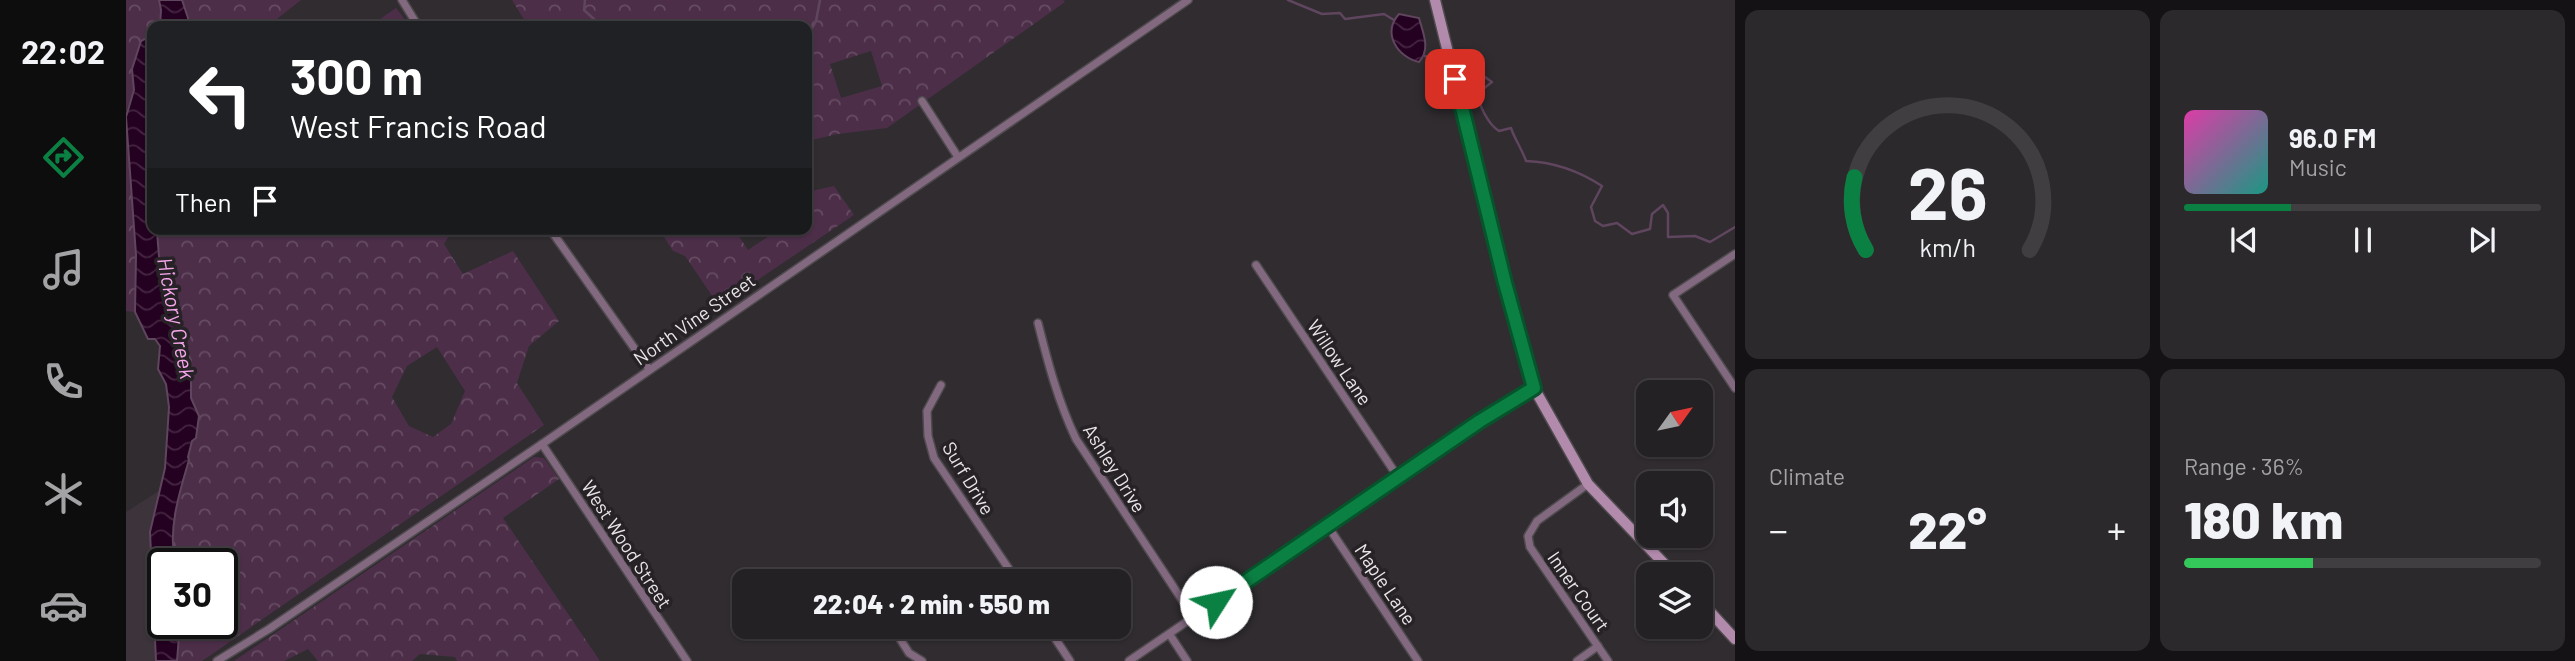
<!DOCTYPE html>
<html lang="en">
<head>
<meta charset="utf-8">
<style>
	:root { --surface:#242124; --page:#2c292c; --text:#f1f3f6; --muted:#a3a3a6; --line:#413e41; --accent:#0b8043 }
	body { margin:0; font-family:Barlow,sans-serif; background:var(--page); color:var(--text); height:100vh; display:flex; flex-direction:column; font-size:26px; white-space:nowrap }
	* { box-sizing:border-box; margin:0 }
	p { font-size:23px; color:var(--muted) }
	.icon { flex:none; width:38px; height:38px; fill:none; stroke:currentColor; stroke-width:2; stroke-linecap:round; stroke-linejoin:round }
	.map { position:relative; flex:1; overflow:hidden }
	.drawer { display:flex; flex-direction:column; gap:10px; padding:10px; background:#141214; width:840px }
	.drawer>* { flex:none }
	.banner { position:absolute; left:21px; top:21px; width:665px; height:214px; border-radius:14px; box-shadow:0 2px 5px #0004,0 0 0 2px var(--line); background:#202124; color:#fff; overflow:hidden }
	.needle { width:46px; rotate:57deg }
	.controls { position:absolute; left:1510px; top:380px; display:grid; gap:14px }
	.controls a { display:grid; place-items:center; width:77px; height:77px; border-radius:14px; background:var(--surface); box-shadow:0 2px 5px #0004,0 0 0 2px var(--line); font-size:35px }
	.speed { position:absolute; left:21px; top:548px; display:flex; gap:14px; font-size:35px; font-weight:700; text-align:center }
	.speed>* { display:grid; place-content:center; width:91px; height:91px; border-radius:50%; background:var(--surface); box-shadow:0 2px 5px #0004,0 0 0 2px var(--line); line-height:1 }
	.speed .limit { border:4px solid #111; border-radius:10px; background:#fff; color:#111 }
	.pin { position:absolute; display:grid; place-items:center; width:60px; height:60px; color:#fff; margin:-30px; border-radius:14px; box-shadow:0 4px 10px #0006 }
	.me { position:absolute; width:77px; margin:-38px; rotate:55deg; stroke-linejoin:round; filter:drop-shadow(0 0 5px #0008) }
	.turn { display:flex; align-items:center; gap:24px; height:147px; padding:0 28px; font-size:32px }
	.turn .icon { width:91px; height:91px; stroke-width:2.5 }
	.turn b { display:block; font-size:49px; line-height:60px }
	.then { display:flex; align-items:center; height:66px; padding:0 28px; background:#0003; gap:14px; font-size:26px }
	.big { font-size:52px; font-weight:800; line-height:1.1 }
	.drawer .card { flex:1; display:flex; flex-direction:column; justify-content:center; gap:10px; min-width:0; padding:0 24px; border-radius:14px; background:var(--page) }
	.drawer .dial { align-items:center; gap:0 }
	.dial svg { height:182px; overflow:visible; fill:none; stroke:var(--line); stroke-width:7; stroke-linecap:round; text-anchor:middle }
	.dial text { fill:var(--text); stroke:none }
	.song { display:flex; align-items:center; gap:21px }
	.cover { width:84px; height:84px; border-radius:10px; background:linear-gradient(135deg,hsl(320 70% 55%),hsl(170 70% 35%)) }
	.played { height:7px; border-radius:4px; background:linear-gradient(90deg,var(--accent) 30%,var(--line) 30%) }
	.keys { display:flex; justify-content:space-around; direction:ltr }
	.heat { display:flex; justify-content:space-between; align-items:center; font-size:38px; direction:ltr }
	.charge { height:10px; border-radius:5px; background:linear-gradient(90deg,#34c759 36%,var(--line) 0) }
	.drawer .tiles { flex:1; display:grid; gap:10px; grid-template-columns:repeat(2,1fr) }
	.trip { position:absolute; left:606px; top:569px; width:399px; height:70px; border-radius:14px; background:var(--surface); box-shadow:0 2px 5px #0004,0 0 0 2px var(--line); font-weight:800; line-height:70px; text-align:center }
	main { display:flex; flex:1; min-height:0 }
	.menu { display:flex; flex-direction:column; width:126px; justify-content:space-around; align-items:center; background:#0e0d0e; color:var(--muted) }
	.menu .icon { width:49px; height:49px }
	.menu .selected { color:var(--accent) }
	.menu b { font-size:32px; color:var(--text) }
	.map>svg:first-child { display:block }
	.built { fill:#3c333b }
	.forest { fill:url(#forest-crowns); fill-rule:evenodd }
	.water { fill:url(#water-waves); stroke:#5f455d; stroke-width:2 }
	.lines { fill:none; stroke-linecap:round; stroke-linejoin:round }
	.stream { stroke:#5f455d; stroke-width:2.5 }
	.street-casing { stroke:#4e4a4e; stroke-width:10 }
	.secondary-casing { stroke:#4e4a4e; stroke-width:13 }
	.street { stroke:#82697f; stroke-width:7 }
	.secondary { stroke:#b28aac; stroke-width:10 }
	.route-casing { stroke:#07532c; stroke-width:18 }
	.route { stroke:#0b8043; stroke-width:12 }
	.labels { text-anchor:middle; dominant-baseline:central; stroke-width:7; stroke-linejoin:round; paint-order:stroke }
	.street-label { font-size:19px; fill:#e9e6e9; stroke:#262226 }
	.water-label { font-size:21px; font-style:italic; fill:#f7a6ec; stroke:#262226 }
</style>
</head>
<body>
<main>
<nav class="menu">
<b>22:02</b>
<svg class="icon selected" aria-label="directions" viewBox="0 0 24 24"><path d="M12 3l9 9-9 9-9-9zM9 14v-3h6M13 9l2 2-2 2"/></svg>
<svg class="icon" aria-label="music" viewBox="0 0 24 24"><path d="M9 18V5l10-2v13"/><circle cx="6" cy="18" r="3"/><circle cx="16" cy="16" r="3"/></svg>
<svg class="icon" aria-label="phone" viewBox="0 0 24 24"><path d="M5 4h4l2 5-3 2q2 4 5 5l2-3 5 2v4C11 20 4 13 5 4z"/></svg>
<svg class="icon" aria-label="climate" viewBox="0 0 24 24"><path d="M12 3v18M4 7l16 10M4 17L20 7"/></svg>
<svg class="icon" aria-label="car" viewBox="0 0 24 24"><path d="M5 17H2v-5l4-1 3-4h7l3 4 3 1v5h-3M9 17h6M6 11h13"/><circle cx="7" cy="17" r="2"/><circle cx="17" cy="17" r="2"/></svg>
</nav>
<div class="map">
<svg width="1609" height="661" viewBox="0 0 1609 661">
	<defs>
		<pattern id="forest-crowns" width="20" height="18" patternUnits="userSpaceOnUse" patternTransform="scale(1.75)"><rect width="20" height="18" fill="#4c2e49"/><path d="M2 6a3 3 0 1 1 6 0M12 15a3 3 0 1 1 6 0" fill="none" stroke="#664c63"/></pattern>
		<pattern id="water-waves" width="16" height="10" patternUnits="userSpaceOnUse" patternTransform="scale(1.75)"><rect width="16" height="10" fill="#240021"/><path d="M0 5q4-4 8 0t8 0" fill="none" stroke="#442541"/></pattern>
	</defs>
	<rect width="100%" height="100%" fill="#302c30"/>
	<path class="built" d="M34,490l-10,42 6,129h-30v-149z"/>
	<g class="forest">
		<path d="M0,0h33l2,10 -1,16h-8v9l-11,6 -9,28 2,21 -8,21z"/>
		<path d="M56,0h119l-33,26h-80v-8z"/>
		<path d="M386,0h551l2,2 -178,126 -49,6 -31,7v-115h-279zM745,51l11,35 -41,12 -11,-34z"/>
		<path d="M270,8l14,18h-40z"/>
		<path d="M0,117l10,138 -1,57 -9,-1z"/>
		<path d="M708,186l20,29 -135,91 -34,-50 -12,-5 -14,-22h75l14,21 24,-16 -3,-5h38v-37z"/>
		<path d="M30,229h297l-9,15 19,30 50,-23 46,70 -30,25 -12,37 27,42 -342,236h-25l3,-38h42v-59l-47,-1c-7,-35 4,-68 14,-103l-1,-2 11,-42 -8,-18v-38l-6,-12v-14l-9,-22 -8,-7 -6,-12v-22zM311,347l28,44 -14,33 -18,13 -24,-11 -17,-29 15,-31z"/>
		<path d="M408,457l10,1 15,21 -56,39 97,143h-143l-2,-4 -35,-3 -8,7h-94l-10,-12 -24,12h-50z"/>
	</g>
	<g class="water">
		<path d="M33,0h23l6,18v8h-28l1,-16z"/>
		<path d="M1273,14l20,4c4,15 12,31 0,44 -22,-5 -37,-29 -20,-48z"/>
		<path d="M26,35v66l-2,18 1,45 -3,12 4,12v41h4l1,3 5,61 6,12 8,7 9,22v14l6,12v38l8,18 -3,22 -4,3 -4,16 1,3c-10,34 -21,68 -14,103l-12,1v59h17l-3,38h-21l-6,-129 15,-64 4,-61 -3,-23 -8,-15 2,-23 -5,-7h-7l-13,-27 1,-57 -10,-138 8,-27 -2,-21 9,-28z"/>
	</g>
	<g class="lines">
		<g class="stream">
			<path d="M459,0l-1,10 11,10 1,6"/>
			<path d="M1162,0l34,14 18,-1 5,6 39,-5 10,6"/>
			<path d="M681,38l9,-17 4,-21"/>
			<path d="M1299,56l18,7"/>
			<path d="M1332,70l14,-2 20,14 -14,11c0,12 11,32 21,38l12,-3c4,12 11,21 15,33 28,1 53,10 76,25l-11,21 4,14 8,5 14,-3 15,11 18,-5 2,-15 11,-9 5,8v24l27,-1 15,6 25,-15"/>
		</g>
		<g class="street-casing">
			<g id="street">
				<path d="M276,0l16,26"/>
				<path d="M796,101l36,56"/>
				<path d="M424,229l99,140"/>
				<path d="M1609,254l-62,41 62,93"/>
				<path d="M1130,265l142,212"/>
				<path d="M912,323c10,40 20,78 38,116l118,179"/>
				<path d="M815,385l-14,26 1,25 6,22 83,123"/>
				<path d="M416,444l145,217"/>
				<path d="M1462,484l-51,37 -9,15 2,11 78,114"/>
				<path d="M1201,525l91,136"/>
				<path d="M766,626l17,27 13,8"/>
				<path d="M921,626l23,35"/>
				<path d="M1044,635l17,26"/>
				<path d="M91,661l52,-32 273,-185 646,-444"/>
				<path d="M1003,661l352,-240 53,-33"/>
				<path d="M1451,661l21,-15"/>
			</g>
		</g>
		<g class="secondary-casing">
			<g id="secondary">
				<path d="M1309,0l70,283 29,105 54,96 86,90"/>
				<path d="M1575,602l34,37"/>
			</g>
		</g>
		<use href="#street" class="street"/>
		<use href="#secondary" class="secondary"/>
	</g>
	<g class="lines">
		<g class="route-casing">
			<path id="route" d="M1090,602l264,-181 54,-33 -29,-105 -50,-204"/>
		</g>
		<use href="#route" class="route"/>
	</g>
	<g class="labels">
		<g class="street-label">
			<text transform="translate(568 319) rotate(-35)">North Vine Street</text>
			<text transform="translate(1214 362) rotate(56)">Willow Lane</text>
			<text transform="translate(989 468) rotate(58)">Ashley Drive</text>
			<text transform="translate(843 478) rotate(59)">Surf Drive</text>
			<text transform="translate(501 544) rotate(57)">West Wood Street</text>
			<text transform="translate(1260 584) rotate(56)">Maple Lane</text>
			<text transform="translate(1453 591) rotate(55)">Inner Court</text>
		</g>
		<g class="water-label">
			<text transform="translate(51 318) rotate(79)">Hickory Creek</text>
		</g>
	</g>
</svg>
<div class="controls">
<a><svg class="needle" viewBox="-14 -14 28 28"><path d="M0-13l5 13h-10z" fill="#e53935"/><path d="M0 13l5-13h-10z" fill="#a3a3a6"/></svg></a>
<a><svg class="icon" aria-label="sound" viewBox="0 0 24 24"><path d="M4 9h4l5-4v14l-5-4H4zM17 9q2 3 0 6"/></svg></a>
<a><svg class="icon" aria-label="layers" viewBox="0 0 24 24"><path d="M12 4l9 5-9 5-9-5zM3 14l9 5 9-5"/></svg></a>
</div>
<div class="speed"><div class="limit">30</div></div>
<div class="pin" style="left:1329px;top:79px;background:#d93025"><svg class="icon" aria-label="arrive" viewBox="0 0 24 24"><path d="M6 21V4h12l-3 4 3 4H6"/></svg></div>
<svg class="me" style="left:1090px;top:602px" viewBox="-20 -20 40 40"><circle r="19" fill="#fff"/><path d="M0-13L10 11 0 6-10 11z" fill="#0b8043"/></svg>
<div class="trip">22:04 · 2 min · 550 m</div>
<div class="banner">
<div class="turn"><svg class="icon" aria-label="left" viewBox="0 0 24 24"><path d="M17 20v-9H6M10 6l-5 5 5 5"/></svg><div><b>300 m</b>West Francis Road</div></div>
<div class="then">Then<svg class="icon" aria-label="arrive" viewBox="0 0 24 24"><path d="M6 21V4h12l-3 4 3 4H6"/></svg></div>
</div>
</div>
<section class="drawer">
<div class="tiles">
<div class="card dial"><svg viewBox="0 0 100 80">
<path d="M14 69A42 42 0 1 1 86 69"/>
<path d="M14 69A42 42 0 0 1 9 37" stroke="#0b8043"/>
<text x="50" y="56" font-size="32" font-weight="700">26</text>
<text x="50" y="72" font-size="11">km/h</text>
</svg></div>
<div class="card">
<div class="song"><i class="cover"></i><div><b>96.0 FM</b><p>Music</p></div></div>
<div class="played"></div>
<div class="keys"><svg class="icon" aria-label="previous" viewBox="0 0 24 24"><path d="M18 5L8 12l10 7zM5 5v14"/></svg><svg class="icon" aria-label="pause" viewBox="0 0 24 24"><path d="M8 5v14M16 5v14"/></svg><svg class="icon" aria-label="next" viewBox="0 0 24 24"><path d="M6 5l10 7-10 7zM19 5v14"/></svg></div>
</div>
<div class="card"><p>Climate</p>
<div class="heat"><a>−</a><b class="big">22°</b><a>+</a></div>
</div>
<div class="card"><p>Range · 36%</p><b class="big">180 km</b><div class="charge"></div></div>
</div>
</section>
</main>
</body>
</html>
